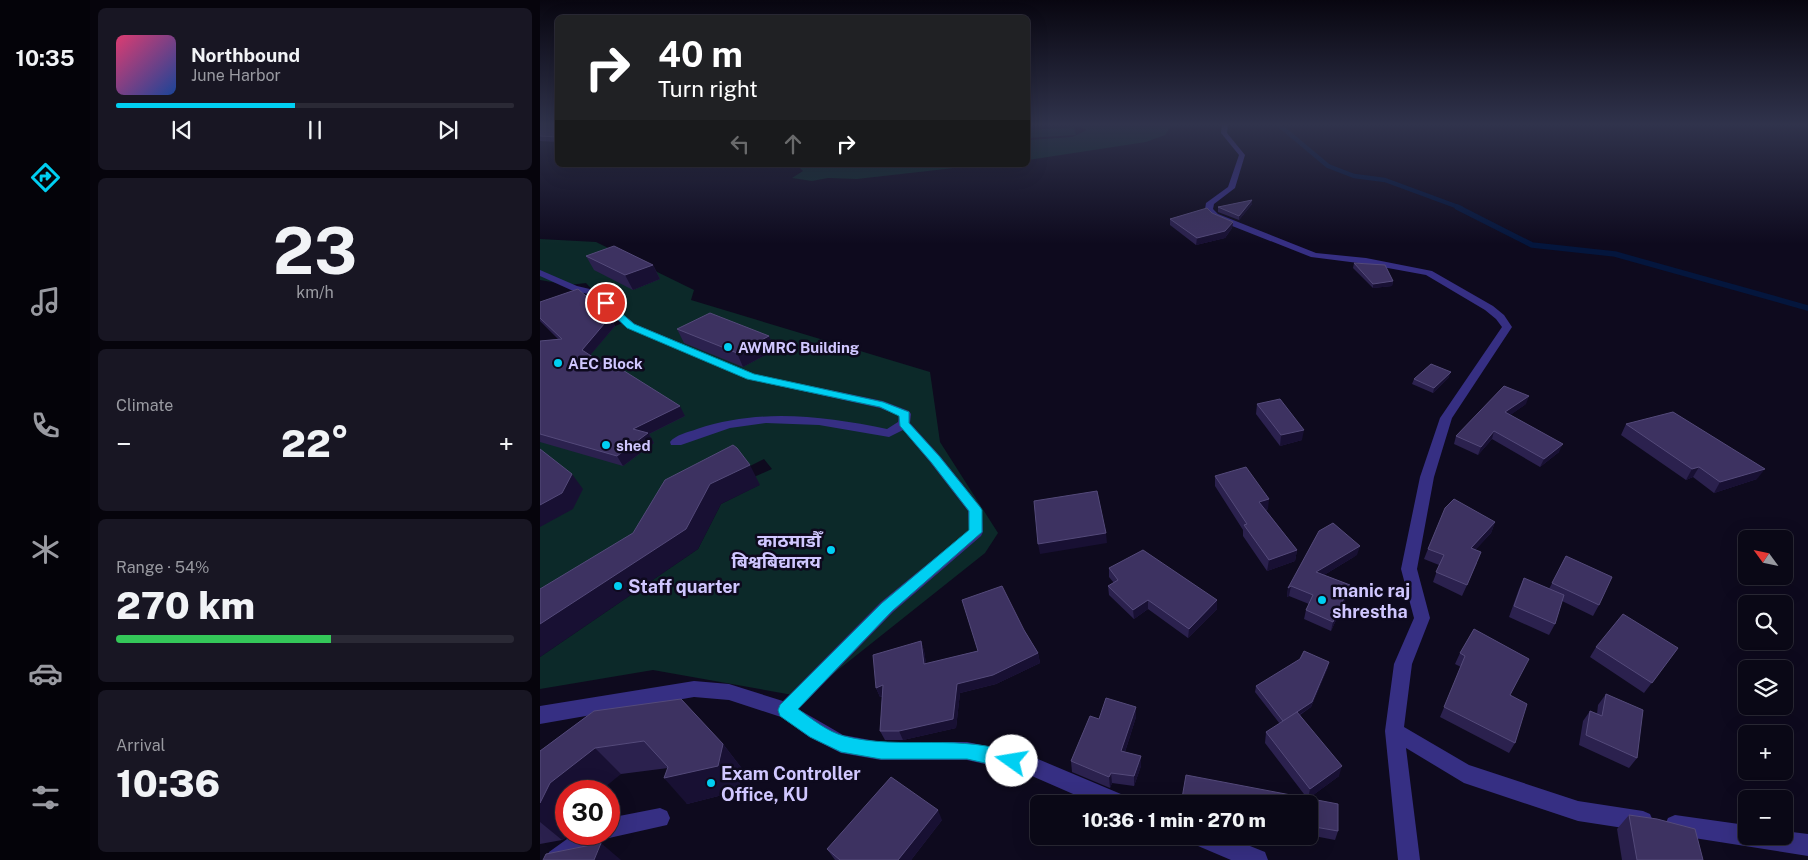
<!DOCTYPE html>
<html lang="en">
<head>
<meta charset="utf-8">
<style>
	:root { --surface:#0a0816; --page:#181623; --text:#f1f3f6; --muted:#999aa1; --line:#2a2935; --accent:#00cff2 }
	body { margin:0; font-family:"Public Sans","Noto Sans Devanagari",sans-serif; background:var(--page); color:var(--text); height:100vh; display:flex; flex-direction:column; font-size:19px; white-space:nowrap }
	* { box-sizing:border-box; margin:0 }
	p { font-size:16px; color:var(--muted) }
	.icon { flex:none; width:28px; height:28px; fill:none; stroke:currentColor; stroke-width:2; stroke-linecap:round; stroke-linejoin:round }
	.map { position:relative; flex:1; overflow:hidden }
	.panel { display:flex; flex-direction:column; gap:8px; padding:8px; background:#06040c; width:450px }
	.panel>* { flex:none }
	.top-card { position:absolute; left:15px; top:15px; width:475px; height:152px; border-radius:8px; box-shadow:0 5px 20px #0002,0 0 0 1px var(--line); background:#202124; color:#fff; overflow:hidden }
	.needle { width:32px; rotate:303deg }
	.buttons { position:absolute; left:1198px; top:530px; display:grid; gap:10px }
	.buttons a { display:grid; place-items:center; width:55px; height:55px; border-radius:8px; background:var(--surface); box-shadow:0 5px 20px #0002,0 0 0 1px var(--line); font-size:25px }
	.speed { position:absolute; left:15px; top:780px; display:flex; gap:10px; font-size:25px; font-weight:700; text-align:center }
	.speed>* { display:grid; place-content:center; width:65px; height:65px; border-radius:50%; background:var(--surface); box-shadow:0 5px 20px #0002,0 0 0 1px var(--line); line-height:1 }
	.speed .limit { border:8px solid #d22; background:#fff; color:#111 }
	.pin { position:absolute; display:grid; place-items:center; width:42px; height:42px; color:#fff; margin:-21px; border:2px solid #fff; border-radius:50%; box-shadow:0 1px 5px #0007 }
	.me { position:absolute; width:55px; margin:-28px; rotate:283deg; stroke-linejoin:round; filter:drop-shadow(0 0 4px #0008) }
	.turn { display:flex; align-items:center; gap:18px; height:105px; padding:0 20px; font-size:22px }
	.turn .icon { width:65px; height:65px; stroke-width:2.5 }
	.turn b { display:block; font-size:35px; line-height:42px }
	.lanes { display:flex; align-items:center; height:48px; padding:0 20px; background:#0003; justify-content:center; gap:25px; direction:ltr }
	.lanes .off { opacity:.35 }
	.big { font-size:38px; font-weight:800; line-height:1.1 }
	.panel .tile { flex:1; display:flex; flex-direction:column; justify-content:center; gap:8px; min-width:0; padding:0 18px; border-radius:8px; background:var(--page) }
	.panel .dial { align-items:center; gap:0 }
	.dial b { font-size:65px; line-height:1 }
	.song { display:flex; align-items:center; gap:15px }
	.cover { width:60px; height:60px; border-radius:8px; background:linear-gradient(135deg,hsl(340 70% 55%),hsl(220 70% 35%)) }
	.played { height:5px; border-radius:2px; background:linear-gradient(90deg,var(--accent) 45%,var(--line) 45%) }
	.keys { display:flex; justify-content:space-around; direction:ltr }
	.heat { display:flex; justify-content:space-between; align-items:center; font-size:28px; direction:ltr }
	.charge { height:8px; border-radius:4px; background:linear-gradient(90deg,#34c759 54%,var(--line) 0) }
	.trip { position:absolute; left:490px; top:795px; width:288px; height:50px; border-radius:8px; background:var(--surface); box-shadow:0 5px 20px #0002,0 0 0 1px var(--line); font-weight:800; line-height:50px; text-align:center }
	main { display:flex; flex:1; min-height:0 }
	.menu { display:flex; flex-direction:column; width:90px; justify-content:space-around; align-items:center; background:#040309; color:var(--muted) }
	.menu .icon { width:35px; height:35px }
	.menu .on { color:var(--accent) }
	.menu b { font-size:22px; color:var(--text) }
	.map>svg:first-child { display:block }
	.green { fill:#0c2929 }
	.lines { fill:none; stroke-linecap:round; stroke-linejoin:round }
	.stream-far1 { stroke:#04163d; stroke-width:4.5 }
	.stream { stroke:#04163d; stroke-width:5.5 }
	.service { fill:#362f83; fill-rule:evenodd }
	.minor { fill:#362f83; fill-rule:evenodd }
	.wall { fill:#2b214e }
	.shaded-wall { fill:#181033 }
	.building { fill:#3d3261; stroke:#544a7a }
	.route { fill:#00cff2; stroke:#00879d }
	.poi-dot { fill:#00cff2; stroke:#0e0a1e; stroke-width:2 }
	.labels { text-anchor:middle; dominant-baseline:central; stroke-width:5; stroke-linejoin:round; paint-order:stroke }
	.poi-label { font-size:15px; font-weight:bold; fill:#d0c7ff; stroke:#0e0a1e; text-anchor:start }
	.near-poi-label { font-size:18px; font-weight:bold; fill:#d0c7ff; stroke:#0e0a1e; text-anchor:start }
</style>
</head>
<body>
<main>
<nav class="menu">
<b>10:35</b>
<svg class="icon on" aria-label="directions" viewBox="0 0 24 24"><path d="M12 3l9 9-9 9-9-9zM9 14v-3h6M13 9l2 2-2 2"/></svg>
<svg class="icon" aria-label="music" viewBox="0 0 24 24"><path d="M9 18V5l10-2v13"/><circle cx="6" cy="18" r="3"/><circle cx="16" cy="16" r="3"/></svg>
<svg class="icon" aria-label="phone" viewBox="0 0 24 24"><path d="M5 4h4l2 5-3 2q2 4 5 5l2-3 5 2v4C11 20 4 13 5 4z"/></svg>
<svg class="icon" aria-label="climate" viewBox="0 0 24 24"><path d="M12 3v18M4 7l16 10M4 17L20 7"/></svg>
<svg class="icon" aria-label="car" viewBox="0 0 24 24"><path d="M5 17H2v-5l4-1 3-4h7l3 4 3 1v5h-3M9 17h6M6 11h13"/><circle cx="7" cy="17" r="2"/><circle cx="17" cy="17" r="2"/></svg>
<svg class="icon" aria-label="filters" viewBox="0 0 24 24"><path d="M4 7h16M4 17h16"/><circle cx="9" cy="7" r="2"/><circle cx="15" cy="17" r="2"/></svg>
</nav>
<section class="panel">
<div class="tile">
<div class="song"><i class="cover"></i><div><b>Northbound</b><p>June Harbor</p></div></div>
<div class="played"></div>
<div class="keys"><svg class="icon" aria-label="previous" viewBox="0 0 24 24"><path d="M18 5L8 12l10 7zM5 5v14"/></svg><svg class="icon" aria-label="pause" viewBox="0 0 24 24"><path d="M8 5v14M16 5v14"/></svg><svg class="icon" aria-label="next" viewBox="0 0 24 24"><path d="M6 5l10 7-10 7zM19 5v14"/></svg></div>
</div>
<div class="tile dial"><b>23</b><p>km/h</p></div>
<div class="tile"><p>Climate</p>
<div class="heat"><a>−</a><b class="big">22°</b><a>+</a></div>
</div>
<div class="tile"><p>Range · 54%</p><b class="big">270 km</b><div class="charge"></div></div>
<div class="tile"><p>Arrival</p><b class="big">10:36</b></div>
</section>
<div class="map">
<svg width="1268" height="860" viewBox="0 0 1268 860">
	<rect width="100%" height="100%" fill="#0e0a1e"/>
	<g class="green">
		<path d="M533,124h110l-12,2 -6,9 -19,7 -118,18v-20l44,-3 15,-7z"/>
		<path d="M534,127l2,8 -48,3v-8z"/>
		<path d="M257,165h184l-124,14 -29,-1 -16,3 -20,-3 11,-7z"/>
		<path d="M0,239l56,3 98,48 -3,10 239,72 10,70 58,91 -13,20 -181,144 -151,-27 -113,19v-32l158,-108 23,-45 38,-19 -5,-8 18,-8 -8,-10 -18,9 -206,152v-274l20,1 63,-24 -37,-40 -17,2 -29,-5z"/>
	</g>
	<g class="lines">
		<path class="stream-far1" d="M738,124l50,42 26,10 31,4 76,28"/>
		<path class="stream" d="M917,207l75,38 83,9 193,54"/>
		<g class="service">
			<path d="M0,270l37,16 17,4 41,34 119,50 129,27 26,10 2,3 -1,9 30,33 40,50 2,4 1,22 -2,4 -88,76 -101,104 -6,2 -6,-2 -3,-6 3,-6 101,-102 88,-72 -1,-19 -38,-49 -27,-32 -14,7 -70,-12 -53,-2 -36,5 -49,17h-10l-1,-3c5,-7 19,-10 27,-13 63,-21 126,-13 190,0l11,-7 1,-6 -19,-8 -133,-29 -120,-51 -39,-34 -17,-4 -31,-14z"/>
			<path d="M120,808l7,3 3,7 -3,7 -58,13 -4,-1 -2,4 -10,4 -19,15h-28l3,-8 25,-18h35v-16z"/>
		</g>
		<g class="minor">
			<path d="M682,124h6l-1,9 18,22 -10,33 -21,16 -1,5 5,5 98,39 50,5 66,13 61,35 11,9 8,12 -60,91 -18,59 -17,92 13,49 -18,46 -8,63 65,38 109,36 65,10 7,3 3,7 -3,7 -7,3 -65,-10 -114,-38 -58,-35 14,112h-22l-13,-129 9,-67 20,-46 -13,-49 19,-92 20,-59 62,-91 -6,-8 -11,-9 -59,-35 -60,-11 -55,-7 -99,-39 -7,-9 1,-6 22,-16 11,-32 -18,-22z"/>
			<path d="M154,681l35,3 57,18 57,33 38,7h86l59,12 102,43 3,7h-35l-71,-31 -58,-13h-86l-40,-7 -32,-16 -28,-20 -52,-17 -35,-3 -154,27v-18z"/>
			<path d="M1135,815l71,10v11h38v-5l24,3v22l-133,-21 -7,-3 -3,-7 3,-7z"/>
			<path d="M648,836h37l40,16 3,8h-37l-40,-17z"/>
		</g>
	</g>
	<g class="wall">
		<path d="M0,124h18v18l-18,-1z"/>
		<path d="M712,200v4l-13,16 -21,-8v-5z"/>
		<path d="M672,213l21,9 -1,6 -7,10 -29,7 -26,-20v-6z"/>
		<path d="M46,256l67,9 7,14 -27,11 -39,-20z"/>
		<path d="M814,263l39,18 -1,5 -19,2 -20,-20z"/>
		<path d="M0,302l70,15 5,9 -25,29 95,61 -36,18 5,9 -31,23 -83,-24v-101l18,-2 -18,-18z"/>
		<path d="M137,329l92,7 6,14 -32,17 -59,-24z"/>
		<path d="M909,377l-16,16 -21,-9 2,-5z"/>
		<path d="M717,404l45,36 -22,6 -24,-32z"/>
		<path d="M986,404l-16,11 49,37 -19,15 -48,-28 -14,16 -24,-11 2,-8z"/>
		<path d="M1086,424l131,55 -43,14 -21,-16 -7,3 -65,-45z"/>
		<path d="M675,476l53,33 -2,1 31,40 -2,11 -28,10 -24,-35v-6l-28,-44z"/>
		<path d="M955,522l-4,11 -16,17 2,13 -15,33 -29,-14 6,-17 -15,-6 4,-10z"/>
		<path d="M817,555l-33,20 26,10 -2,9 -17,37 -27,-12 2,-9 3,-6 -20,-8 -2,1 1,-9z"/>
		<path d="M1026,556l33,49 -6,11 -31,-15 -7,23 -6,11 -40,-18 10,-28 5,-11 25,11z"/>
		<path d="M569,568l108,41 -29,29 -40,-29 -14,10 -25,-24 -1,-9 6,-3 -5,-6z"/>
		<path d="M934,629l41,114 -6,10 -69,-36 21,-50 -6,-3 5,-11z"/>
		<path d="M484,630l14,23 2,10 -44,21 -36,9 -4,35 -53,12h-18l-5,-9 2,-34h-2l-4,-9 45,-47 3,10 2,13 51,-13z"/>
		<path d="M1056,647l82,1 -34,45 -54,-36z"/>
		<path d="M788,667l-17,40 -11,8 39,61 -30,22 29,33 -3,9 -26,-5v-31l-2,-6 -42,-55 1,-11 14,-8 -25,-32 1,-6z"/>
		<path d="M1066,694l31,64 -8,10 -50,-23 4,-24 7,-10 7,3 1,-9z"/>
		<path d="M54,711l129,33 20,26 -5,21 -51,13 -19,-36 -47,6 -55,17v43h1l-2,4 -3,2 -22,4v-93z"/>
		<path d="M596,717l-11,35 16,14 -7,20 -22,-3 -2,5 -38,-16 -1,-11 28,-42z"/>
		<path d="M1089,815l74,45h-81l-5,-31z"/>
		<path d="M402,820l-31,40h-76l-8,-11z"/>
		<path d="M719,836h28l-1,6z"/>
	</g>
	<g class="shaded-wall">
		<path d="M712,200v4l-13,16v-4z"/>
		<path d="M693,222l-1,6 -7,10 -29,7 1,-7z"/>
		<path d="M113,265l7,14 -27,11 -8,-15z"/>
		<path d="M853,281l-1,5 -19,2v-4z"/>
		<path d="M70,317l5,9 -28,33 -5,-9z"/>
		<path d="M229,336l6,14 -32,17 -6,-14z"/>
		<path d="M911,372l-2,5 -16,16 1,-5z"/>
		<path d="M989,396l-3,8 -24,17 3,-9z"/>
		<path d="M140,406l5,10 -36,18 5,9 -31,23 -6,-10 16,-27z"/>
		<path d="M764,430l-2,10 -22,6 1,-11z"/>
		<path d="M954,431l-2,8 -14,16 3,-8z"/>
		<path d="M1023,444l-4,8 -19,15 4,-8z"/>
		<path d="M210,465l10,20 -39,19 -23,45 -158,108v-33l170,-140z"/>
		<path d="M1159,467l-6,10 -7,3 6,-11z"/>
		<path d="M1225,469l-8,10 -43,14 6,-11z"/>
		<path d="M32,474l11,15 -10,20 -33,18v-22z"/>
		<path d="M729,499l-1,10 -10,3 1,-10z"/>
		<path d="M955,522l-4,11 -24,26 4,-11z"/>
		<path d="M566,533l1,10 -67,11 -2,-10z"/>
		<path d="M820,546l-3,9 -43,26 2,-9z"/>
		<path d="M757,550l-2,11 -28,10 2,-11z"/>
		<path d="M810,585l-2,9 -17,37 2,-9z"/>
		<path d="M751,586l-2,10 -2,1 1,-9z"/>
		<path d="M608,600v9l-14,10 -1,-9z"/>
		<path d="M677,600v9l-29,29 1,-9z"/>
		<path d="M381,641l3,10 4,23 -4,-10z"/>
		<path d="M498,653l2,10 -44,21 -36,9 -4,35 -53,12 -4,-9 58,-47z"/>
		<path d="M789,662l-1,5 -17,40 -29,19z"/>
		<path d="M343,685l4,10 -7,2 -4,-9z"/>
		<path d="M596,707v10l-14,44 -1,-10z"/>
		<path d="M183,744l20,26 -5,21 -51,13 -23,-26z"/>
		<path d="M55,748l26,26 -21,17h-34v43h1l-2,4 -3,2 -22,-18v-19l10,-20z"/>
		<path d="M601,756v10l-7,20v-10z"/>
		<path d="M802,766l-3,10 -31,23 2,-10z"/>
		<path d="M571,773l1,10 -2,5 -1,-11z"/>
		<path d="M398,810l4,10 -31,40h-13z"/>
		<path d="M61,843l20,17h-27z"/>
	</g>
	<g class="building">
		<path d="M0,124h18v13l-18,-1z"/>
		<path d="M712,200l-13,16 -21,-9z"/>
		<path d="M667,208l5,5 21,9 -8,9 -28,7 -27,-19z"/>
		<path d="M74,246l39,19 -28,10 -39,-19z"/>
		<path d="M814,263l31,2 8,16 -20,3z"/>
		<path d="M38,289l32,28 -28,33 34,22 5,-3 59,37 -47,23 15,4 -31,23 -77,-22v-93l22,-2 -22,-21v-16z"/>
		<path d="M170,313l59,23 -32,17 -60,-24z"/>
		<path d="M891,364l20,8 -17,16 -20,-9z"/>
		<path d="M964,386l25,10 -24,16 58,32 -19,15 -50,-28 -13,16 -25,-11z"/>
		<path d="M740,399l24,31 -23,5 -24,-31z"/>
		<path d="M1133,412l92,57 -45,13 -21,-15 -7,2 -66,-45z"/>
		<path d="M193,445l4,3 13,17 -40,19 -24,45 -146,95v-35l93,-56 32,-53z"/>
		<path d="M0,449l32,25 -10,19 -22,12z"/>
		<path d="M706,467l23,32 -10,3 38,48 -28,10 -25,-35 3,-1 -32,-48z"/>
		<path d="M557,491l9,42 -68,11 -4,-43z"/>
		<path d="M914,499l41,23 -24,26 10,4 -14,33 -31,-13 8,-17 -16,-6 17,-41z"/>
		<path d="M793,523l27,23 -44,26 34,13 -17,37 -27,-12 7,-15 -22,-9 -3,2 31,-57z"/>
		<path d="M603,550l74,50 -28,29 -41,-29 -15,10 -25,-24 10,-6 -9,-12z"/>
		<path d="M1026,556l46,21 -13,28 -47,-22z"/>
		<path d="M984,578l40,17 -9,29 -41,-18z"/>
		<path d="M462,586l22,44 14,23 -45,22 -36,9 -4,35 -54,12h-19l3,-46 -7,3 -3,-33 48,-14 3,23 54,-13 -16,-51z"/>
		<path d="M1083,614l55,34 -26,35 -56,-36z"/>
		<path d="M934,629l55,30 -19,36 17,9 -12,39 -71,-36 21,-51 -5,-3z"/>
		<path d="M764,651l25,11 -17,40 -29,19 -27,-35 44,-27z"/>
		<path d="M1066,694l37,16 -6,48 -51,-23 4,-24 12,5z"/>
		<path d="M566,698l30,9 -15,44 20,5 -7,20 -23,-3 -2,4 -38,-16 19,-45 9,3z"/>
		<path d="M141,699l42,45 -5,22 -54,12 4,-11 -24,-26 -49,7 -45,35 -10,20v-52l54,-40z"/>
		<path d="M757,712l45,54 -32,23 -44,-57z"/>
		<path d="M646,775l152,29v27l-29,-5v-22h-128z"/>
		<path d="M351,777l47,33 -40,50h-58l-13,-11z"/>
		<path d="M1089,815l28,4 38,10 8,31h-66z"/>
		<path d="M61,843l-7,17h-51l3,-6z"/>
	</g>
	<linearGradient id="sky" x2="0" y2="1"><stop stop-color="#080610"/><stop offset="0.51" stop-color="#30334c"/><stop offset="1" stop-color="#30334c" stop-opacity="0"/></linearGradient>
	<rect width="1268" height="244" fill="url(#sky)"/>
	<path class="route" d="M66,300l28,24 120,50 129,28 26,10v11l30,33 41,51 2,3v22l-90,79 -94,98c14,10 30,23 46,27 58,15 118,-4 174,19l3,6 -3,6 -6,2 -45,-10h-86l-40,-7 -31,-15 -30,-21 -2,-6 2,-5 102,-102 87,-73v-19l-38,-49 -31,-36 -1,-10 -19,-9 -133,-28 -120,-51 -24,-23 -2,-2z"/>
	<g class="poi-dot">
		<circle cx="188" cy="347" r="5"/>
		<circle cx="18" cy="363" r="5"/>
		<circle cx="66" cy="445" r="5"/>
		<circle cx="291" cy="550" r="5"/>
		<circle cx="78" cy="586" r="5"/>
		<circle cx="782" cy="600" r="5"/>
		<circle cx="171" cy="783" r="5"/>
	</g>
	<g class="labels">
		<g class="poi-label">
			<text x="198" y="347">AWMRC Building</text>
			<text x="28" y="363">AEC Block</text>
			<text x="76" y="445">shed</text>
		</g>
		<g class="near-poi-label">
			<text x="281" y="540" text-anchor="end">काठमाडौँ<tspan x="281" dy="21">बिश्वबिद्यालय</tspan></text>
			<text x="88" y="586">Staff quarter</text>
			<text x="792" y="590">manic raj<tspan x="792" dy="21">shrestha</tspan></text>
			<text x="181" y="773">Exam Controller<tspan x="181" dy="21">Office, KU</tspan></text>
		</g>
	</g>
</svg>
<div class="buttons">
<a><svg class="needle" viewBox="-14 -14 28 28"><path d="M0-13l5 13h-10z" fill="#e53935"/><path d="M0 13l5-13h-10z" fill="#999aa1"/></svg></a>
<a><svg class="icon" aria-label="search" viewBox="0 0 24 24"><circle cx="10" cy="10" r="6"/><path d="M15 15l6 6"/></svg></a>
<a><svg class="icon" aria-label="layers" viewBox="0 0 24 24"><path d="M12 4l9 5-9 5-9-5zM3 14l9 5 9-5"/></svg></a>
<a>+</a>
<a>−</a>
</div>
<div class="speed"><div class="limit">30</div></div>
<div class="pin" style="left:66px;top:303px;background:#d93025"><svg class="icon" aria-label="arrive" viewBox="0 0 24 24"><path d="M6 21V4h12l-3 4 3 4H6"/></svg></div>
<svg class="me" style="left:472px;top:761px" viewBox="-20 -20 40 40"><circle r="19" fill="#fff"/><path d="M0-13L10 11 0 6-10 11z" fill="#00cff2"/></svg>
<div class="trip">10:36 · 1 min · 270 m</div>
<div class="top-card">
<div class="turn"><svg class="icon" aria-label="right" viewBox="0 0 24 24"><path d="M7 20v-9h11M14 6l5 5-5 5"/></svg><div><b>40 m</b>Turn right</div></div>
<div class="lanes"><svg class="icon off" aria-label="left" viewBox="0 0 24 24"><path d="M17 20v-9H6M10 6l-5 5 5 5"/></svg><svg class="icon off" aria-label="ahead" viewBox="0 0 24 24"><path d="M12 20V5M6 11l6-6 6 6"/></svg><svg class="icon" aria-label="right" viewBox="0 0 24 24"><path d="M7 20v-9h11M14 6l5 5-5 5"/></svg></div>
</div>
</div>
</main>
</body>
</html>
